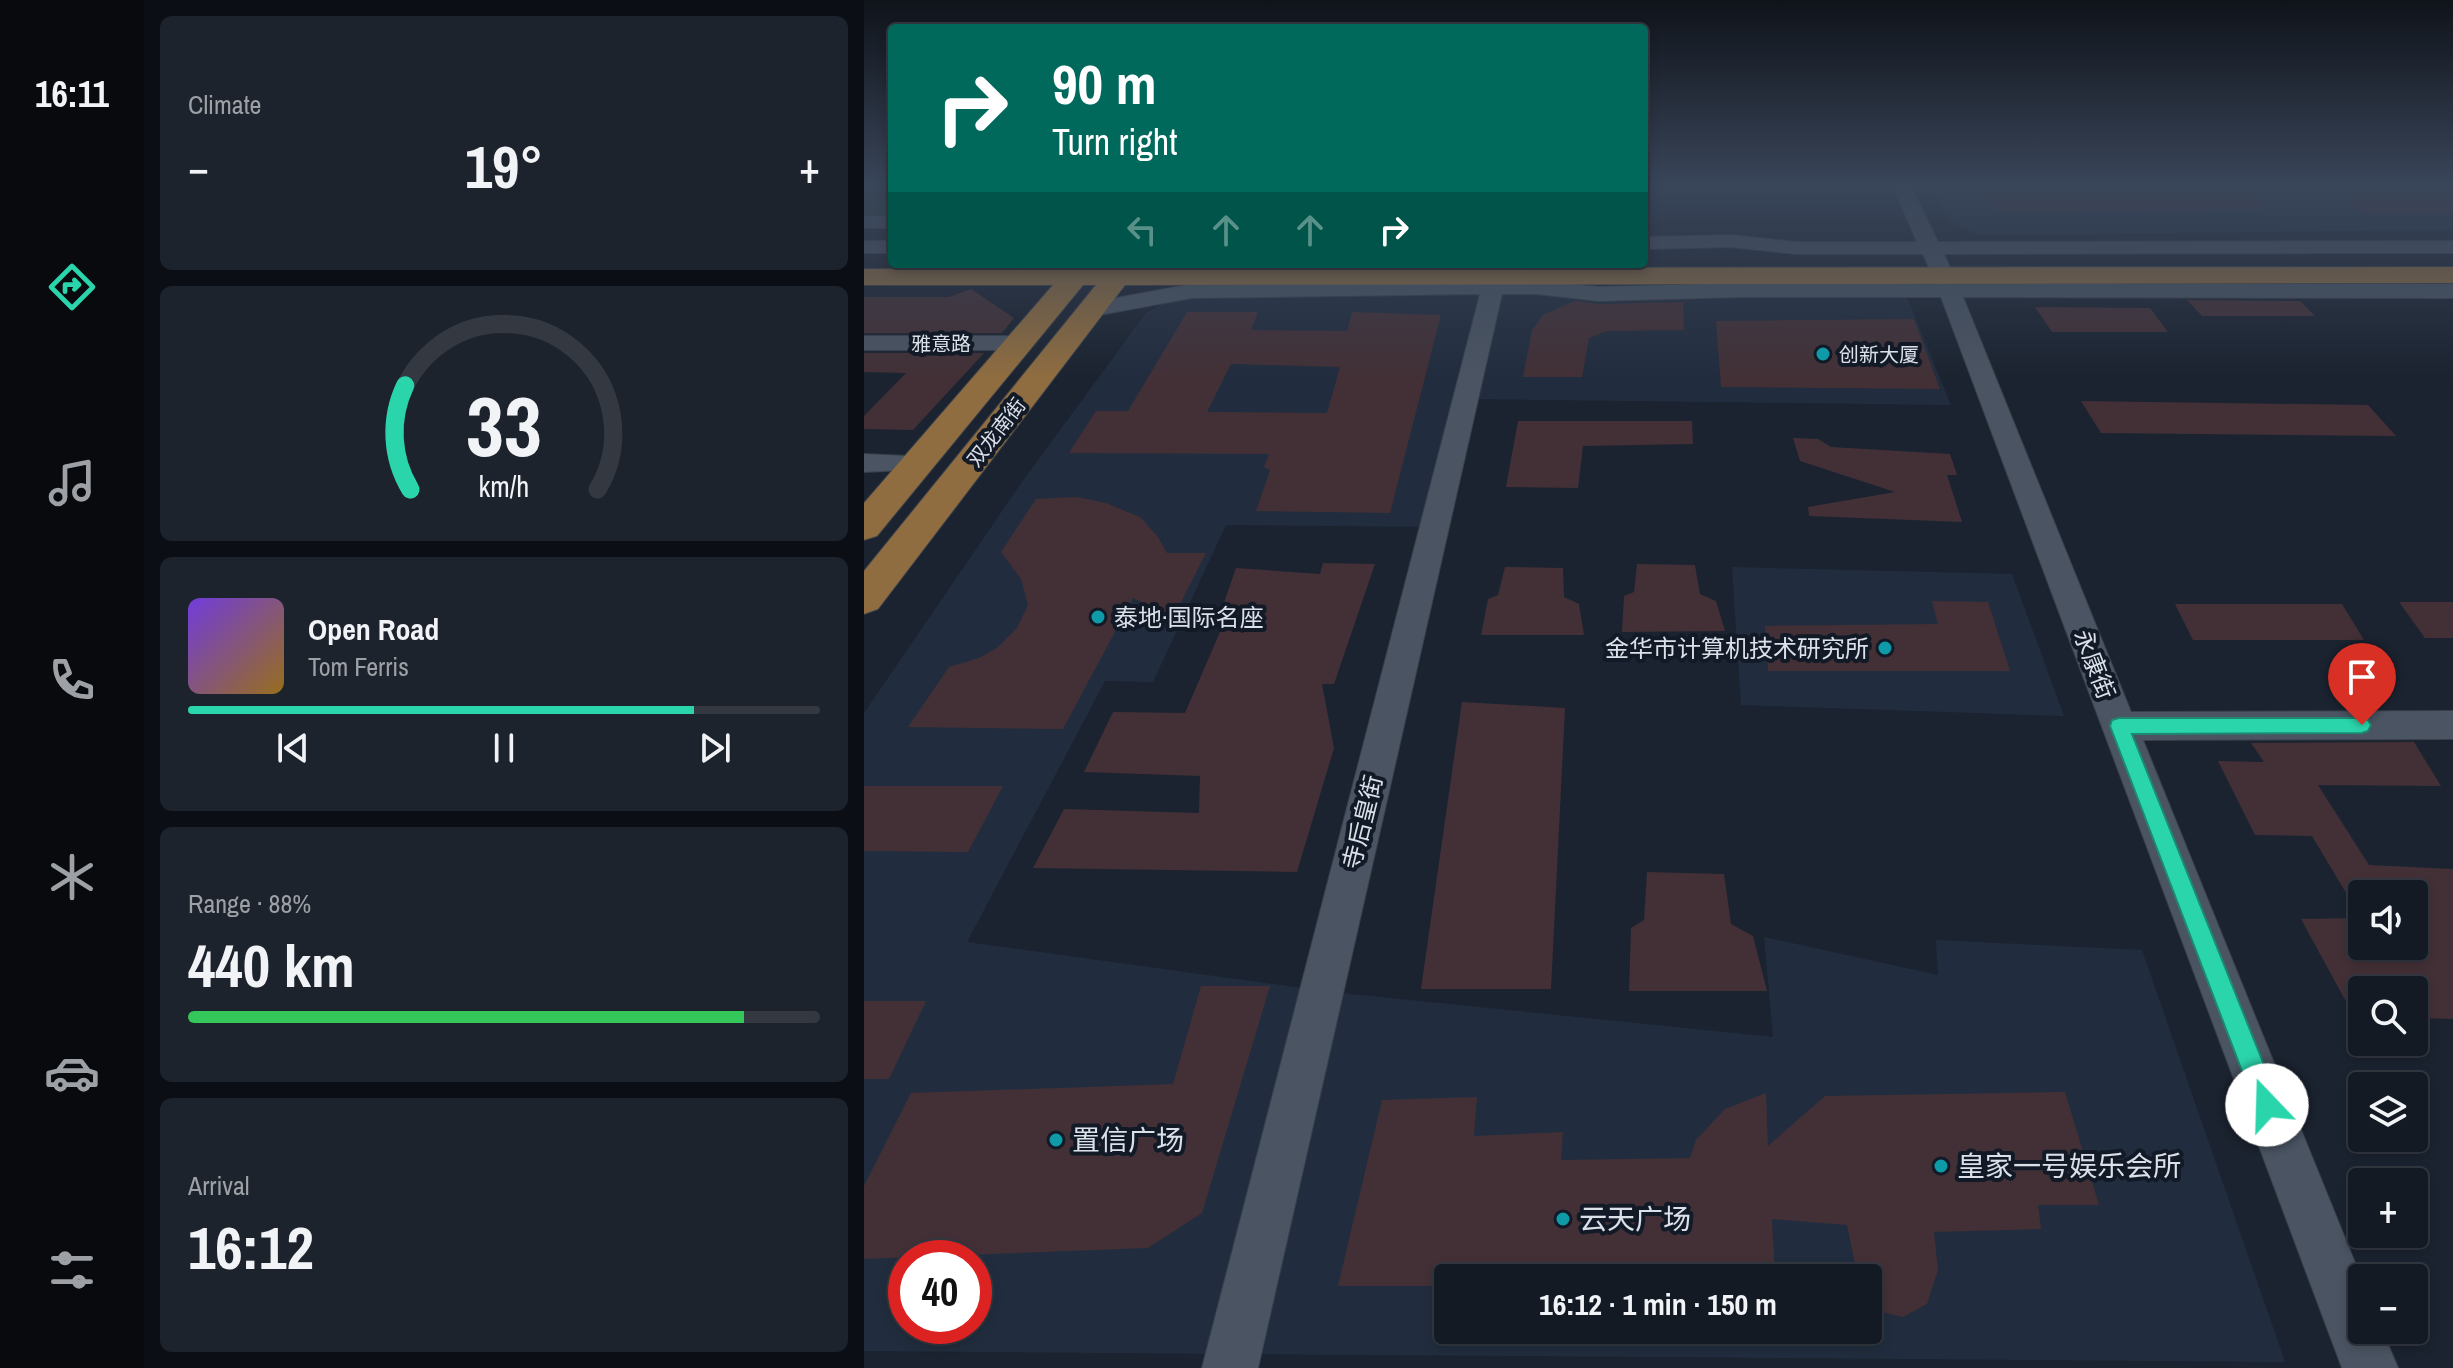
<!DOCTYPE html>
<html lang="en">
<head>
<meta charset="utf-8">
<style>
	:root { --surface:#141a24; --page:#1d232c; --text:#f1f3f6; --muted:#9da1a6; --line:#333841; --accent:#2ad5ac }
	body { margin:0; font-family:"Archivo Narrow","Noto Sans SC",sans-serif; background:var(--page); color:var(--text); height:100vh; display:flex; flex-direction:column; font-size:30px; white-space:nowrap }
	* { box-sizing:border-box; margin:0 }
	p { font-size:26px; color:var(--muted) }
	.icon { flex:none; width:44px; height:44px; fill:none; stroke:currentColor; stroke-width:2; stroke-linecap:round; stroke-linejoin:round }
	.map { position:relative; flex:1; overflow:hidden }
	.details { display:flex; flex-direction:column; gap:16px; padding:16px; background:#0b0e14; width:720px }
	.details>* { flex:none }
	.banner { position:absolute; left:24px; top:24px; width:760px; height:244px; border-radius:8px; box-shadow:0 4px 12px #0003,0 0 0 2px var(--line); background:#00695c; color:#fff; overflow:hidden }
	.buttons { position:absolute; left:1484px; top:880px; display:grid; gap:16px }
	.buttons a { display:grid; place-items:center; width:80px; height:80px; border-radius:8px; background:var(--surface); box-shadow:0 4px 12px #0003,0 0 0 2px var(--line); font-size:40px }
	.speed { position:absolute; left:24px; top:1240px; display:flex; gap:16px; font-size:40px; font-weight:700; text-align:center }
	.speed>* { display:grid; place-content:center; width:104px; height:104px; border-radius:50%; background:var(--surface); box-shadow:0 4px 12px #0003,0 0 0 2px var(--line); line-height:1 }
	.speed .limit { border:12px solid #d22; background:#fff; color:#111 }
	.pin { position:absolute; display:grid; place-items:center; width:68px; height:68px; color:#fff; margin:-82px -34px; border-radius:50% 50% 50% 0; rotate:-45deg; box-shadow:0 0 8px #0007 }
	.pin .icon { rotate:45deg }
	.me { position:absolute; width:88px; margin:-44px; rotate:339deg; stroke-linejoin:round; filter:drop-shadow(0 0 6px #0008) }
	.turn { display:flex; align-items:center; gap:28px; height:168px; padding:0 32px; font-size:36px }
	.turn .icon { width:104px; height:104px; stroke-width:2.5 }
	.turn b { display:block; font-size:56px; line-height:68px }
	.lanes { display:flex; align-items:center; height:76px; padding:0 32px; background:#0003; justify-content:center; gap:40px; direction:ltr }
	.lanes .off { opacity:.35 }
	.big { font-size:60px; font-weight:700; line-height:1.1 }
	.details .card { flex:1; display:flex; flex-direction:column; justify-content:center; gap:12px; min-width:0; padding:0 28px; border-radius:12px; background:var(--page) }
	.details .dial { align-items:center; gap:0 }
	.dial svg { height:208px; overflow:visible; fill:none; stroke:var(--line); stroke-width:7; stroke-linecap:round; text-anchor:middle }
	.dial text { fill:var(--text); stroke:none }
	.song { display:flex; align-items:center; gap:24px }
	.cover { width:96px; height:96px; border-radius:12px; background:linear-gradient(135deg,hsl(260 70% 55%),hsl(40 70% 35%)) }
	.played { height:8px; border-radius:4px; background:linear-gradient(90deg,var(--accent) 80%,var(--line) 80%) }
	.keys { display:flex; justify-content:space-around; direction:ltr }
	.heat { display:flex; justify-content:space-between; align-items:center; font-size:44px; direction:ltr }
	.charge { height:12px; border-radius:6px; background:linear-gradient(90deg,#34c759 88%,var(--line) 0) }
	.trip { position:absolute; left:570px; top:1264px; width:448px; height:80px; border-radius:8px; background:var(--surface); box-shadow:0 4px 12px #0003,0 0 0 2px var(--line); font-weight:700; line-height:80px; text-align:center }
	main { display:flex; flex:1; min-height:0 }
	.menu { display:flex; flex-direction:column; width:144px; justify-content:space-around; align-items:center; background:#080a0e; color:var(--muted) }
	.menu .icon { width:56px; height:56px }
	.menu .current { color:var(--accent) }
	.menu b { font-size:36px; color:var(--text) }
	.map>svg:first-child { display:block }
	.built { fill:#212d3e; fill-rule:evenodd }
	.green { fill:#203b2c }
	.building { fill:#423036; fill-rule:evenodd }
	.lines { fill:none; stroke-linecap:round; stroke-linejoin:round }
	.minor-casing { stroke:#383f49; stroke-width:2 }
	.major-casing { stroke:#383f49; stroke-width:2 }
	.minor { fill:#4a5462; fill-rule:evenodd }
	.major { fill:#8f6d40; fill-rule:evenodd }
	.route { fill:#2ad5ac; stroke:#1b8a70; stroke-width:2 }
	.culture-dot { fill:#0f9aa8; stroke:#111a26; stroke-width:3 }
	.labels { text-anchor:middle; dominant-baseline:central; stroke-width:8; stroke-linejoin:round; paint-order:stroke }
	.far-street-label { font-size:20px; fill:#dbe0e9; stroke:#111a26 }
	.far-poi-label { font-size:20px; fill:#dbe0e9; stroke:#111a26; text-anchor:start }
	.poi-label { font-size:24px; fill:#dbe0e9; stroke:#111a26; text-anchor:start }
	.street-label { font-size:24px; fill:#dbe0e9; stroke:#111a26 }
	.near-poi-label { font-size:28px; fill:#dbe0e9; stroke:#111a26; text-anchor:start }
</style>
</head>
<body>
<main>
<nav class="menu">
<b>16:11</b>
<svg class="icon current" aria-label="directions" viewBox="0 0 24 24"><path d="M12 3l9 9-9 9-9-9zM9 14v-3h6M13 9l2 2-2 2"/></svg>
<svg class="icon" aria-label="music" viewBox="0 0 24 24"><path d="M9 18V5l10-2v13"/><circle cx="6" cy="18" r="3"/><circle cx="16" cy="16" r="3"/></svg>
<svg class="icon" aria-label="phone" viewBox="0 0 24 24"><path d="M5 4h4l2 5-3 2q2 4 5 5l2-3 5 2v4C11 20 4 13 5 4z"/></svg>
<svg class="icon" aria-label="climate" viewBox="0 0 24 24"><path d="M12 3v18M4 7l16 10M4 17L20 7"/></svg>
<svg class="icon" aria-label="car" viewBox="0 0 24 24"><path d="M5 17H2v-5l4-1 3-4h7l3 4 3 1v5h-3M9 17h6M6 11h13"/><circle cx="7" cy="17" r="2"/><circle cx="17" cy="17" r="2"/></svg>
<svg class="icon" aria-label="filters" viewBox="0 0 24 24"><path d="M4 7h16M4 17h16"/><circle cx="9" cy="7" r="2"/><circle cx="15" cy="17" r="2"/></svg>
</nav>
<section class="details">
<div class="card"><p>Climate</p>
<div class="heat"><a>−</a><b class="big">19°</b><a>+</a></div>
</div>
<div class="card dial"><svg viewBox="0 0 100 80">
<path d="M14 69A42 42 0 1 1 86 69"/>
<path d="M14 69A42 42 0 0 1 12 29" stroke="#2ad5ac"/>
<text x="50" y="56" font-size="32" font-weight="700">33</text>
<text x="50" y="72" font-size="11">km/h</text>
</svg></div>
<div class="card">
<div class="song"><i class="cover"></i><div><b>Open Road</b><p>Tom Ferris</p></div></div>
<div class="played"></div>
<div class="keys"><svg class="icon" aria-label="previous" viewBox="0 0 24 24"><path d="M18 5L8 12l10 7zM5 5v14"/></svg><svg class="icon" aria-label="pause" viewBox="0 0 24 24"><path d="M8 5v14M16 5v14"/></svg><svg class="icon" aria-label="next" viewBox="0 0 24 24"><path d="M6 5l10 7-10 7zM19 5v14"/></svg></div>
</div>
<div class="card"><p>Range · 88%</p><b class="big">440 km</b><div class="charge"></div></div>
<div class="card"><p>Arrival</p><b class="big">16:12</b></div>
</section>
<div class="map">
<svg width="1589" height="1368" viewBox="0 0 1589 1368">
	<rect width="100%" height="100%" fill="#1b2330"/>
	<g class="built">
		<path d="M1069,186h520v44l-472,5 -33,-15z"/>
		<path d="M340,292l702,3 45,110 -481,-6 -30,128 -214,-2 -73,157 -48,-1 -138,261 364,50 442,45 -9,-100 174,38 -2,-35 206,10 143,412 -1421,-11v-638l160,-234 122,-166 31,-17zM42,1258h68v68h-68zM584,1278h420v52h-420z"/>
		<path d="M868,567l280,7 52,142 -323,-11z"/>
	</g>
	<rect class="green" x="0" y="186" width="28" height="34"/>
	<g class="building">
		<path d="M1119,186h260l22,23 -268,3z"/>
		<path d="M1469,186h120v27h-89z"/>
		<path d="M107,289l43,29 -12,15h-138v-36h85z"/>
		<path d="M1323,300l113,1 15,15h-113z"/>
		<path d="M711,301l24,3 84,-2 1,28 -77,1 -18,7 -7,39h-59l9,-47 11,-15z"/>
		<path d="M1171,307l115,1 18,24h-116z"/>
		<path d="M323,312h71l-7,18 96,1 5,-19 89,3 -51,198 -134,-2 14,-41 -6,-3 5,-13 -200,-1 27,-42h32zM367,364l109,3 -13,46 -120,-1z"/>
		<path d="M1050,319l26,70 -219,-2 -5,-66z"/>
		<path d="M0,353h120l-71,77 -49,-1v-13l42,-43 -42,-1z"/>
		<path d="M1217,401l287,4 28,31 -295,-3z"/>
		<path d="M654,421h174l1,23 -110,2 -5,42 -72,-1z"/>
		<path d="M929,438l25,1 13,8 119,7 7,21h-10l15,47 -153,-6 -1,-9 87,-15 -95,-31z"/>
		<path d="M213,497l29,6 34,14 18,20 9,16h39l-33,65 -40,-20 -70,131 -155,-2 41,-60 30,-9 18,-10 20,-20 11,-23 -7,-26 -20,-27 35,-53z"/>
		<path d="M459,563l52,1 -41,120h-12l12,64 -37,124 -264,-4 31,-59 135,4 1,-37 -116,-4 29,-60 72,1 44,-102h-8l15,-43 84,6z"/>
		<path d="M773,564l58,1 5,29 16,7 9,30 -103,1 2,-36 10,-4z"/>
		<path d="M641,567l58,1 1,29 15,7 5,31h-103l7,-36 10,-4z"/>
		<path d="M1068,601l56,1 22,69h-242l-3,-45 173,-2z"/>
		<path d="M1535,602h54v36h-28z"/>
		<path d="M1311,604h167l22,36h-171z"/>
		<path d="M598,702l103,6 -14,281h-130z"/>
		<path d="M1550,742l27,44 -123,-1 51,80 84,4v150l-39,-1v-28h-52v41l-61,-112 60,-1 -49,-82 -57,-1 -37,-74 46,1 -13,-19zM1498,894h52v52h-52z"/>
		<path d="M0,786h139l-35,66 -104,-1z"/>
		<path d="M783,872l77,2 7,50 22,12 14,55h-138l2,-63 13,-8z"/>
		<path d="M337,986h69l-68,227 -54,35 -284,11v-73l47,-93 262,-9z"/>
		<path d="M0,1001h62l-37,78h-25z"/>
		<path d="M1201,1092l34,113h-61l3,24 -107,3 4,38 -11,34 -24,13 -35,-8v-31h-10l-11,-53 -75,-6 3,59h-327v8h-110l44,-186 95,-3 -3,39 89,-4 -2,28 129,-2 6,-18 29,-31 41,-16 2,53 57,-50z"/>
	</g>
	<g class="lines">
		<g class="minor-casing">
			<g id="minor">
				<path d="M1029,186h18l27,56 515,-1v12l-509,1 13,30h496v14l-490,-1 168,415 322,-1v28l-310,1 219,540v50h20l16,38h-56l-401,-1071h-201l-141,4 -63,-7h-34l-244,1074h-56l278,-1074 -288,4 -98,18 -11,-7 11,-7 98,-18 291,-3 4,-10h16l2,10 31,-1 63,7 141,-4 196,1 -13,-30h-127l-65,-7 -87,2v-12l87,-2 65,7h121z"/>
				<rect x="0" y="216" width="28" height="12"/>
				<rect x="0" y="241" width="28" height="12"/>
				<path d="M0,336h155l8,2 4,5 -4,5 -8,2h-155z"/>
				<path d="M0,454l67,3 4,6 -4,6 -67,3z"/>
			</g>
		</g>
		<g class="major-casing">
			<path id="major" d="M207,264h29l-3,4h12l4,-4h28l-3,4 1315,-1v16l-1328,2 -247,324 -14,5v-43l232,-286h-13l-206,251 -13,4v-37l189,-218h-189v-16l204,-1z"/>
		</g>
		<use href="#minor" class="minor"/>
		<use href="#major" class="major"/>
	</g>
	<linearGradient id="sky" x2="0" y2="1"><stop stop-color="#0f131a"/><stop offset="0.49" stop-color="#394559"/><stop offset="1" stop-color="#394559" stop-opacity="0"/></linearGradient>
	<rect width="1589" height="378" fill="url(#sky)"/>
	<path class="route" d="M1255,718h243l6,2 3,5 -3,6 -6,2 -230,1 148,371 -4,9 -9,4 -8,-4 -4,-9 -145,-379 2,-6z"/>
	<g class="culture-dot">
		<circle cx="959" cy="354" r="8"/>
		<circle cx="234" cy="617" r="8"/>
		<circle cx="1021" cy="648" r="8"/>
		<circle cx="192" cy="1140" r="8"/>
		<circle cx="1077" cy="1166" r="8"/>
		<circle cx="699" cy="1219" r="8"/>
	</g>
	<g class="labels">
		<g class="far-street-label">
			<text x="77" y="343">雅意路</text>
			<text transform="translate(132 432) rotate(-52)">双龙南街</text>
		</g>
		<g class="far-poi-label">
			<text x="975" y="354">创新大厦</text>
		</g>
		<g class="poi-label">
			<text x="250" y="617">泰地·国际名座</text>
			<text x="1005" y="648" text-anchor="end">金华市计算机技术研究所</text>
		</g>
		<g class="street-label">
			<text transform="translate(1231 664) rotate(69)">永康街</text>
			<text transform="translate(498 822) rotate(-76)">寺后皇街</text>
		</g>
		<g class="near-poi-label">
			<text x="208" y="1140">置信广场</text>
			<text x="1093" y="1166">皇家一号娱乐会所</text>
			<text x="715" y="1219">云天广场</text>
		</g>
	</g>
</svg>
<div class="buttons">
<a><svg class="icon" aria-label="sound" viewBox="0 0 24 24"><path d="M4 9h4l5-4v14l-5-4H4zM17 9q2 3 0 6"/></svg></a>
<a><svg class="icon" aria-label="search" viewBox="0 0 24 24"><circle cx="10" cy="10" r="6"/><path d="M15 15l6 6"/></svg></a>
<a><svg class="icon" aria-label="layers" viewBox="0 0 24 24"><path d="M12 4l9 5-9 5-9-5zM3 14l9 5 9-5"/></svg></a>
<a>+</a>
<a>−</a>
</div>
<div class="speed"><div class="limit">40</div></div>
<div class="pin" style="left:1498px;top:725px;background:#d93025"><svg class="icon" aria-label="arrive" viewBox="0 0 24 24"><path d="M6 21V4h12l-3 4 3 4H6"/></svg></div>
<svg class="me" style="left:1403px;top:1105px" viewBox="-20 -20 40 40"><circle r="19" fill="#fff"/><path d="M0-13L10 11 0 6-10 11z" fill="#2ad5ac"/></svg>
<div class="trip">16:12 · 1 min · 150 m</div>
<div class="banner">
<div class="turn"><svg class="icon" aria-label="right" viewBox="0 0 24 24"><path d="M7 20v-9h11M14 6l5 5-5 5"/></svg><div><b>90 m</b>Turn right</div></div>
<div class="lanes"><svg class="icon off" aria-label="left" viewBox="0 0 24 24"><path d="M17 20v-9H6M10 6l-5 5 5 5"/></svg><svg class="icon off" aria-label="ahead" viewBox="0 0 24 24"><path d="M12 20V5M6 11l6-6 6 6"/></svg><svg class="icon off" aria-label="ahead" viewBox="0 0 24 24"><path d="M12 20V5M6 11l6-6 6 6"/></svg><svg class="icon" aria-label="right" viewBox="0 0 24 24"><path d="M7 20v-9h11M14 6l5 5-5 5"/></svg></div>
</div>
</div>
</main>
</body>
</html>
